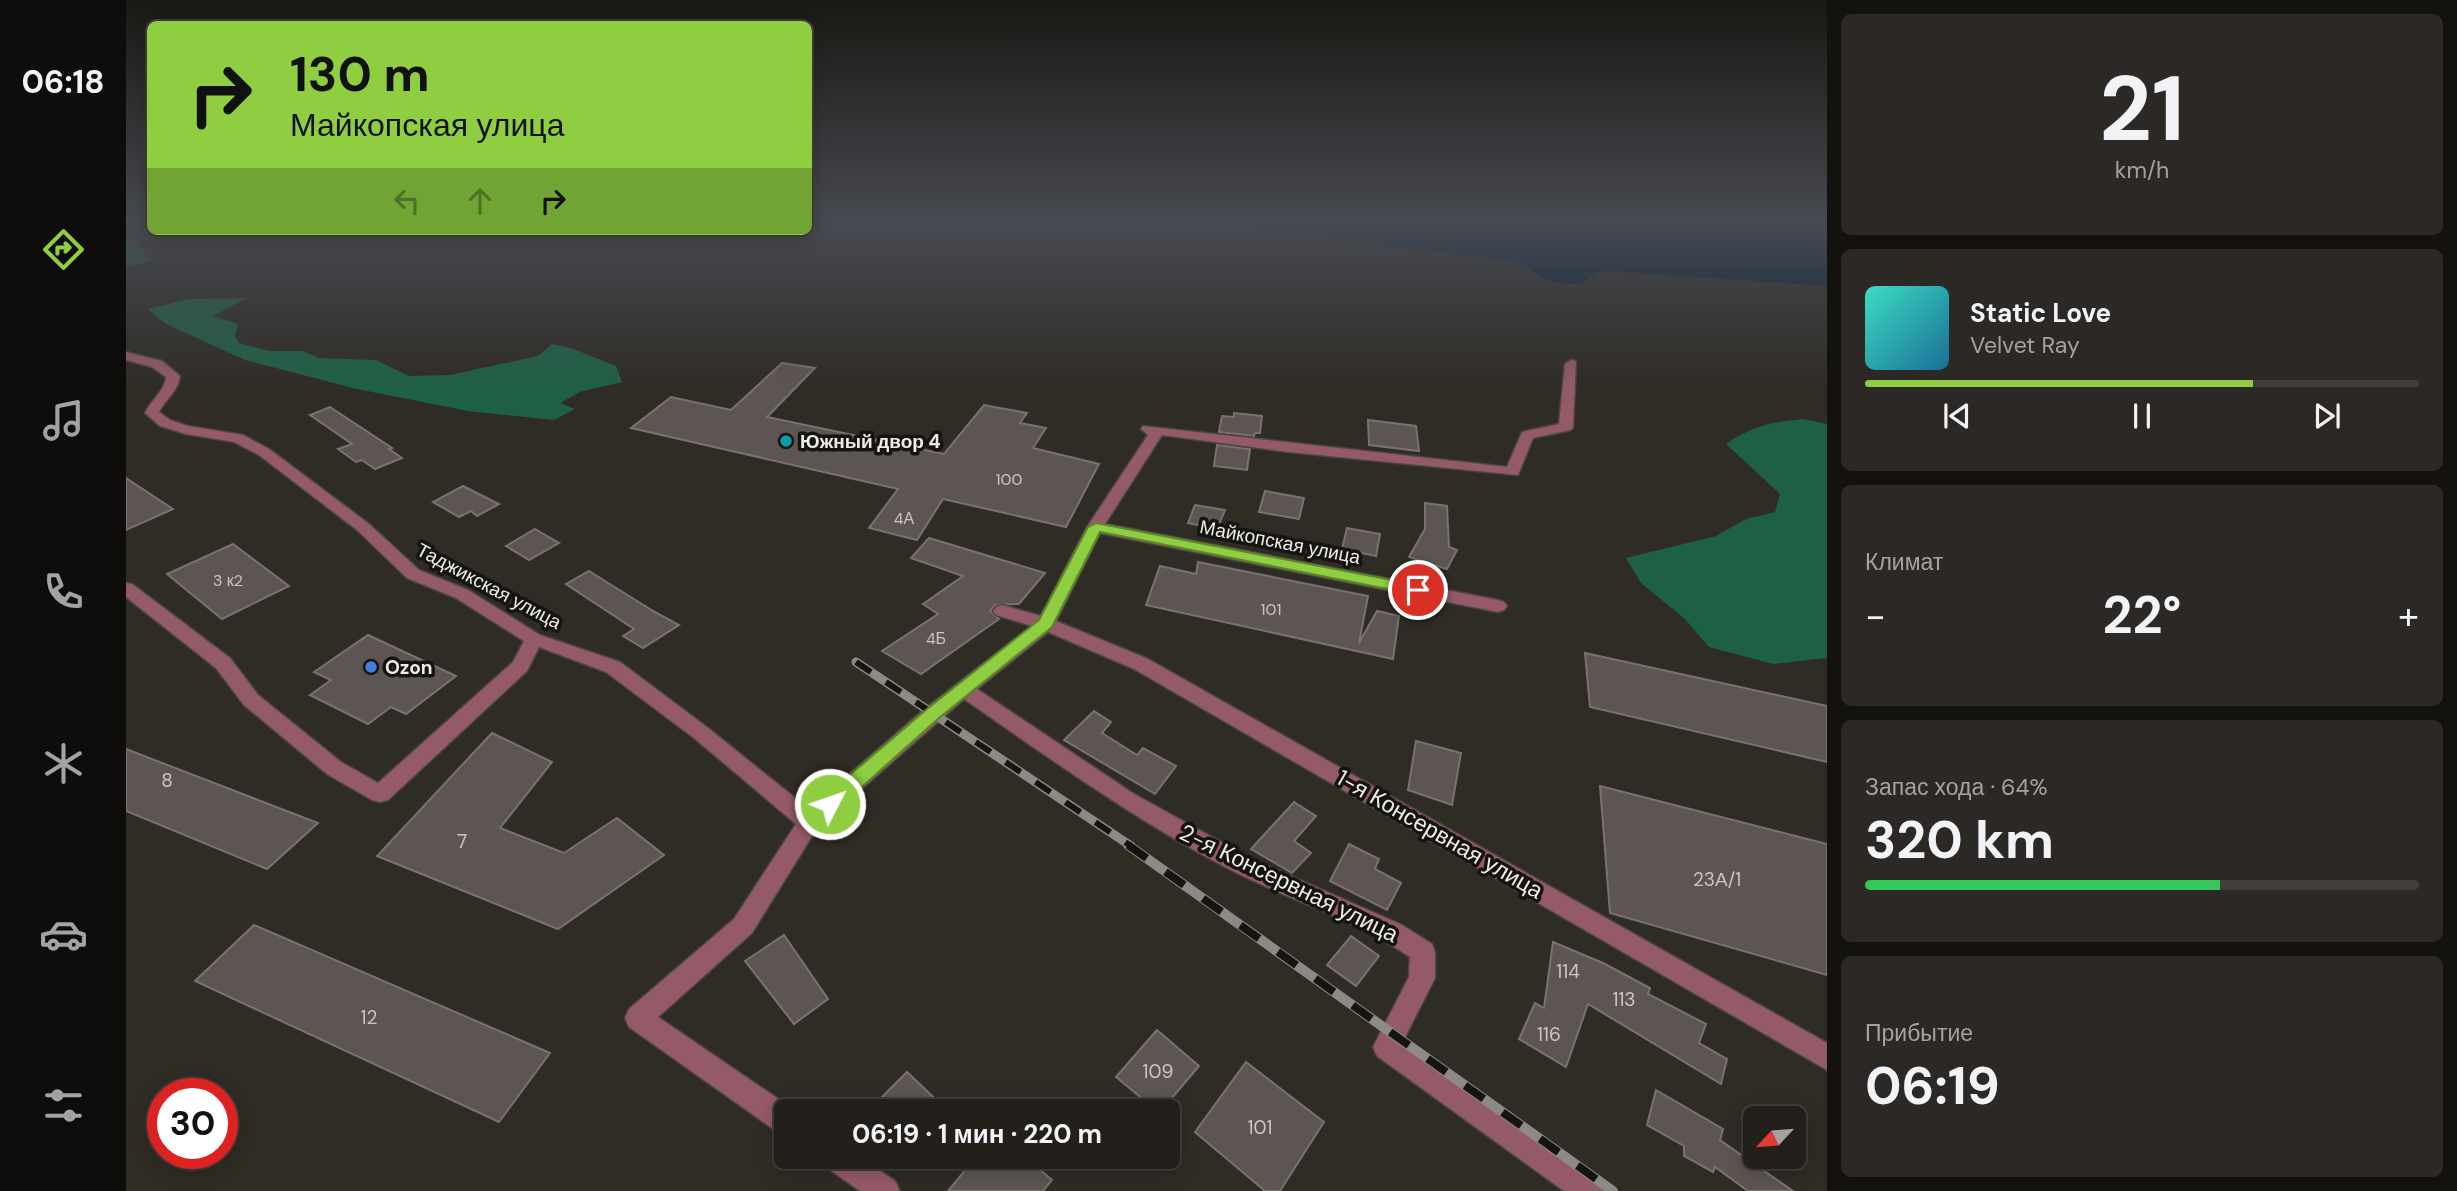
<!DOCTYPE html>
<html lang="ru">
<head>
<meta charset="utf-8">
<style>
	:root { --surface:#23201c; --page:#2b2825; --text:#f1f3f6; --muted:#a3a3a3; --line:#403e3b; --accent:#8fcd41 }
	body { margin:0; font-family:"DM Sans",sans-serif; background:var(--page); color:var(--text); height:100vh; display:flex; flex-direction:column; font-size:26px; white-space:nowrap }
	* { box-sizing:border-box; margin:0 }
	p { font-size:23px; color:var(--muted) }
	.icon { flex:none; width:38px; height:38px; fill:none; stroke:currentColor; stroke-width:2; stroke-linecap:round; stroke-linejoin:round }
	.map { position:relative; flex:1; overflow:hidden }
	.side { display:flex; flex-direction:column; gap:14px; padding:14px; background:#13120f; width:630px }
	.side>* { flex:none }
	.guide { position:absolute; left:21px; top:21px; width:665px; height:214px; border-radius:10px; box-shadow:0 4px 18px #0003,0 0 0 2px var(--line); background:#8fcd41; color:#111; overflow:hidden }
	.needle { width:46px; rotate:244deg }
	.tools { position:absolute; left:1617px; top:1106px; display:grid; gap:14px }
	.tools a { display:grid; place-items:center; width:63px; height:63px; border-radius:10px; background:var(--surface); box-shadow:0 4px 18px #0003,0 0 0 2px var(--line); font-size:35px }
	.speed { position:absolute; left:21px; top:1078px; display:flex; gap:14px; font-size:35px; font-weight:700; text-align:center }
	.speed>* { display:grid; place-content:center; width:91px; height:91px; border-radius:50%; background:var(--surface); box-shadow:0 4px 18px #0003,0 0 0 2px var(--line); line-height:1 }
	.speed .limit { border:10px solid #d22; background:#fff; color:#111 }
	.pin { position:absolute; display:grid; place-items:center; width:60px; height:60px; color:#fff; margin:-30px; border:4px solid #fff; border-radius:50%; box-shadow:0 2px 7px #0007 }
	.me { position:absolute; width:77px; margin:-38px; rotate:49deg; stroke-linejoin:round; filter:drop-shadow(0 0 5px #0008) }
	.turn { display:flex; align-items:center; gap:24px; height:147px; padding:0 28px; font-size:32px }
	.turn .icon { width:91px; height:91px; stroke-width:2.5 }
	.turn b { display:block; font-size:49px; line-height:60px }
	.lanes { display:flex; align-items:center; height:66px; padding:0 28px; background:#0003; justify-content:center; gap:35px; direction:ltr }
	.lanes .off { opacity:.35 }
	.big { font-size:52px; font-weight:700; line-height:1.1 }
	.side .card { flex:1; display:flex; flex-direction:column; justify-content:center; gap:10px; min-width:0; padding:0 24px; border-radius:10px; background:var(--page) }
	.side .dial { align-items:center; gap:0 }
	.dial b { font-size:91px; line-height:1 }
	.song { display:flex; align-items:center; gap:21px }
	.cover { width:84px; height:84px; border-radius:10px; background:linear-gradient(135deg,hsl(170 70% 55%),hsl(200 70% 35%)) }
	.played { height:7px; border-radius:4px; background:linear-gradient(90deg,var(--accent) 70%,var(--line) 70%) }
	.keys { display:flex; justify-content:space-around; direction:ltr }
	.heat { display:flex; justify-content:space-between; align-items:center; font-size:38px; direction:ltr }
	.charge { height:10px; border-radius:5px; background:linear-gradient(90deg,#34c759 64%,var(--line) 0) }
	.trip { position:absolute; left:648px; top:1099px; width:406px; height:70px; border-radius:10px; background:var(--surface); box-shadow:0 4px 18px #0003,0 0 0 2px var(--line); font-weight:700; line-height:70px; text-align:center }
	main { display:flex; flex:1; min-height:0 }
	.menu { display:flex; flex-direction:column; width:126px; justify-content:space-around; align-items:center; background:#0e0d0b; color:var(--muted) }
	.menu .icon { width:49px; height:49px }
	.menu .selected { color:var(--accent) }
	.menu b { font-size:32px; color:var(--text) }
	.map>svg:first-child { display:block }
	.green { fill:#1e6045 }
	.water { fill:#011d3a }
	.building { fill:#5d5553; stroke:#7b726f; stroke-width:2 }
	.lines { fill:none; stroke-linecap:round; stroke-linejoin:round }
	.street-casing { stroke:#4a4640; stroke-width:3 }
	.street { fill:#945a67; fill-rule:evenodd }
	.rail-far1-casing { stroke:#8d8a85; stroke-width:9 }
	.rail-casing { stroke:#8d8a85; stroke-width:10 }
	.rail-far1 { stroke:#161411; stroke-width:6; stroke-dasharray:18; stroke-linecap:butt }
	.rail { stroke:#161411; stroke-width:8; stroke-dasharray:23; stroke-linecap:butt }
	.route { fill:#8fcd41; stroke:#5d852a; stroke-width:2 }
	.culture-dot { fill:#0f9aa8; stroke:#161411; stroke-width:2.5 }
	.shop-dot { fill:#3f7fe0; stroke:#161411; stroke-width:2.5 }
	.labels { text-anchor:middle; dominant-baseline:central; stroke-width:7; stroke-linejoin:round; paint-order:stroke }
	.number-label { font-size:16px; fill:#cac6c3 }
	.poi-label { font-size:19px; font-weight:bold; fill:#eeece8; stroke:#161411; text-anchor:start }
	.street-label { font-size:19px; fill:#eeece8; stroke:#161411 }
	.near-number-label { font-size:19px; fill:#cac6c3 }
	.near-street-label { font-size:23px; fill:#eeece8; stroke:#161411 }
</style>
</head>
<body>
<main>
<nav class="menu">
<b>06:18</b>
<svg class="icon selected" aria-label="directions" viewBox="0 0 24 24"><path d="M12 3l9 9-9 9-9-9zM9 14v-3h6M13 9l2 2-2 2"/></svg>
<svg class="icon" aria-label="music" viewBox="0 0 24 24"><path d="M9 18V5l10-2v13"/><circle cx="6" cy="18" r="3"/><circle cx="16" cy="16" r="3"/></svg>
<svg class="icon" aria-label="phone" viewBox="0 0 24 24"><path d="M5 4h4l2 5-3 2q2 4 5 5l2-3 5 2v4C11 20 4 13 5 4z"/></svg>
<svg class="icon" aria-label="climate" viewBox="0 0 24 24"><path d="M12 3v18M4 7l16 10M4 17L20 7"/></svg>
<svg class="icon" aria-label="car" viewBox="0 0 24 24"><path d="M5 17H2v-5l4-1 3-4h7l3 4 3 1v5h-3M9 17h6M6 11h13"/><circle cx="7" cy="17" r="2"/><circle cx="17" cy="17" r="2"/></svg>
<svg class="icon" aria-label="filters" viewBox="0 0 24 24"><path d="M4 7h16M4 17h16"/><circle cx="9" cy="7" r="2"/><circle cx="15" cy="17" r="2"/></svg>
</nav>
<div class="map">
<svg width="1701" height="1191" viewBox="0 0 1701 1191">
	<rect width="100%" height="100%" fill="#2f2b25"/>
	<g class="green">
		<path d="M0,237l9,2 15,22 -24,6z"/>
		<path d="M121,298l-34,18 25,8 -3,12 4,7 30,8h34l16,7 57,2 33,16 41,-1 65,-14 23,-5 14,-12 19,4 45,18 6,16 -42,10 -20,11 15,6 -21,11 -86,-9 -111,-22 -112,-29 -79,-36 -18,-15 41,-10z"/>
		<path d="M1677,419l24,5v234l-54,6 -64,-17 -24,-28 -44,-36 -15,-25 90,-22 30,-17 29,-7 5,-18 -54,-50c27,-18 45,-22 77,-25z"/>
	</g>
	<path class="water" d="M1096,225h605v61l-222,-15c-15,1 -17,12 -30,13 -11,0 -31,-3 -39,-10 -7,-6 -9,-9 -19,-12z"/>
	<g class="building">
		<path d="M656,363l33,5 -48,49 177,37 40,-49 43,8 -7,10 26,5 -13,20 66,16 -33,63 -123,-28 -26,41 -48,-12 29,-39 -267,-61 40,-31 60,13z"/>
		<path d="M204,407l62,41 -3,1 13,9 -27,11 -13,-9 -6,2 -18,-13 14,-5 -42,-29z"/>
		<path d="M1108,413l28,3 -2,17h-5l-1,3 -35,-4 3,-16 12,1z"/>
		<path d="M1242,420l48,6 3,25 -50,-6z"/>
		<path d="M1091,445l33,4 -3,21 -33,-4z"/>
		<path d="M0,478l47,31 -47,21z"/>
		<path d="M337,486l36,18 -22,12 -6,-5 -12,6 -26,-15z"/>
		<path d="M1139,491l39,7 -5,21 -40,-7z"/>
		<path d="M1299,503l22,3 2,41 8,3 -10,19 -38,-12 16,-28z"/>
		<path d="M1069,505l30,5 -8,19 -29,-6z"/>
		<path d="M1221,528l33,6 -4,22 -34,-7z"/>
		<path d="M409,529l24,14 -30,17 -23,-14z"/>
		<path d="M803,538l116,35 -26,31 -24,1 -5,6 9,8 -78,55 -39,-23 56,-37 -15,-10 40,-28 -52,-18z"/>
		<path d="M107,544l56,42 -67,33 -55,-45z"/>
		<path d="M1072,562l170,34 -9,47 18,-32 22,5 -6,43 -247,-54 14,-39 36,8z"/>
		<path d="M463,571l64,40 26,14 -36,23 -20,-12 11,-7 -68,-45z"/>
		<path d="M242,635l88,41 -50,38 -15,-7 -23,17 -58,-29 21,-15 -17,-8z"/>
		<path d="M1459,653l242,53v56l-237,-55z"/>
		<path d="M968,711l17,11 -9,11 35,22 6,-7 33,18 -21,28 -91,-54z"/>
		<path d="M366,733l60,29 -52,66 64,25 53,-35 47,37 -106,74 -181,-73z"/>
		<path d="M1290,741l45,12 -9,52 -44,-15z"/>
		<path d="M0,749l192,74 -51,46 -141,-58z"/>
		<path d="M1474,786l227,58v131l-217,-62z"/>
		<path d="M1168,802l22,14 -22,25 17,12 -19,20 -41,-24z"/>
		<path d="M1223,844l30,15 -4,10 26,14 -14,27 -57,-29z"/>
		<path d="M128,925l296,128 -51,69 -304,-141z"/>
		<path d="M658,935l44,64 -34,25 -49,-63z"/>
		<path d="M1225,936l28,20 -23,30 -29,-21z"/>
		<path d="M1427,942l50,21 47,25 -2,6 58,30 -7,19 28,16 -6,25 -133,-80 -22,63 -47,-28 16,-36 9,5z"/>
		<path d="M1031,1030l42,36 -38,45h-4l-41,-34z"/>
		<path d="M1120,1062l78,60 -44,69h-15l-70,-59z"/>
		<path d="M781,1072l41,39h-61l-10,-9z"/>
		<path d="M1530,1090l67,39 -3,11 73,51h-45l-33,-24 -2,5 -29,-16v-10l-37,-21z"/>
		<path d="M850,1157h49l27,23 -9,11h-95z"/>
	</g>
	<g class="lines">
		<g class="street-casing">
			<g id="street">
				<path d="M0,352l36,9 18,15c-2,16 -14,22 -21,36l11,8 18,6 55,9 26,14 100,75 50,46 49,20 72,45 80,27 88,66 101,81 117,-101 106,-82 -36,-11 -3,-4 3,-4 6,-2 39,11 46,-89 61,-92 -7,-6 2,-3 364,41 15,-35 37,-8 6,-60 6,-4 5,1 -3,66 -2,3 -38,8 -15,37 -229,-23 -127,-17 -57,89 393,76 6,2 3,4 -3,4 -6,2 -398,-79 -44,88 92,38 679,384v27l-693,-401 -86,-37 -71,57 157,105 116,64 152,67 30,19 3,8v26l-33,65 143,97 53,41 5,10h-39l-187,-135 -4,-9 36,-70 1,-20c-54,-37 -118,-56 -177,-86 -95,-49 -181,-111 -269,-172l-147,129 -65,105 -94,84 138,94h-10v24l-10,-4 -147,-104 -4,-9 4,-9 105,-90 62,-95 -102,-86 -88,-66 -67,-25 -12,24 -139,129 -8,2 -8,-2 -45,-26 -83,-69 -28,-37 -90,-71v-14l6,1 98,74 28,37 83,67 37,21 135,-121 11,-21 -68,-43 -49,-20 -50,-48 -98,-75 -25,-13 -48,-8 -26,-8 -15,-13c6,-13 20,-22 21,-36l-14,-10 -26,-7z"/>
				<path d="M696,1157h39l34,24 5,10h-40l-34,-24z"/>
			</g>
		</g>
		<use href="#street" class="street"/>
		<g class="rail-far1-casing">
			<path id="rail-far1" d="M730,662l275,184"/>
		</g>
		<g class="rail-casing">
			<path id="rail" d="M1002,845l485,346"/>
		</g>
		<use href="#rail-far1" class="rail-far1"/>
		<use href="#rail" class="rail"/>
	</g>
	<linearGradient id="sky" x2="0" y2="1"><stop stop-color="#1a1814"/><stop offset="0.57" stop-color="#474a51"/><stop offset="1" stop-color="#474a51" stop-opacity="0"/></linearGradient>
	<rect width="1701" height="392" fill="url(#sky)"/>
	<path class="route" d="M970,523l322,62 8,5 -8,5 -318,-63 -48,95 -113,91 -102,91 -7,2 -7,-2 -3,-5 3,-6 104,-89 112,-89 49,-93z"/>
	<circle class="culture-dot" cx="660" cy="441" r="7"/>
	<circle class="shop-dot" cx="245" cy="667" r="7"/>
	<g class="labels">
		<g class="number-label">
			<text x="883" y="479">100</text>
			<text x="778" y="518">4А</text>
			<text x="102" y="580">3 к2</text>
			<text x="1145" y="609">101</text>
			<text x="810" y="638">4Б</text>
		</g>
		<g class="poi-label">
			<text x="674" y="441">Южный двор 4</text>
			<text x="259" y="667">Ozon</text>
		</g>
		<g class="street-label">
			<text transform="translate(1154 542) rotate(11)">Майкопская улица</text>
			<text transform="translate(363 586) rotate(28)">Таджикская улица</text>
		</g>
		<g class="near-number-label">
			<text x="41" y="780">8</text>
			<text x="336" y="841">7</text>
			<text x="1591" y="879">23А/1</text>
			<text x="1442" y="971">114</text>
			<text x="1498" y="999">113</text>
			<text x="243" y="1017">12</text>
			<text x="1423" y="1034">116</text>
			<text x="1032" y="1071">109</text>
			<text x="1134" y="1127">101</text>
		</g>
		<g class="near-street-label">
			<text transform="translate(1314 834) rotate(30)">1-я Консервная улица</text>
			<text transform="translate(1163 883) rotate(26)">2-я Консервная улица</text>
		</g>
	</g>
</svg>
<div class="tools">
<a><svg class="needle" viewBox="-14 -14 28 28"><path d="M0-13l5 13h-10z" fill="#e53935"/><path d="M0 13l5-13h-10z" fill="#a3a3a3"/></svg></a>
</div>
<div class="speed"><div class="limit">30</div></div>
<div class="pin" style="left:1292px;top:590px;background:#d93025"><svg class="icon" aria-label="arrive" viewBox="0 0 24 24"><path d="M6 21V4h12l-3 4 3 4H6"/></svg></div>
<svg class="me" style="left:704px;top:804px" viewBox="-20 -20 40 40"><circle r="17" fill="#8fcd41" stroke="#fff" stroke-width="3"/><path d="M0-11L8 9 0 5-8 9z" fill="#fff"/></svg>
<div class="trip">06:19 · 1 мин · 220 m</div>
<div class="guide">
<div class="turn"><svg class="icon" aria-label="right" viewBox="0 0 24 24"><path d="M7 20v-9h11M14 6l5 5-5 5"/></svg><div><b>130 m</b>Майкопская улица</div></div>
<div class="lanes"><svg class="icon off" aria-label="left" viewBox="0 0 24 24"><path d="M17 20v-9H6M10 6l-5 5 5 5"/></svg><svg class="icon off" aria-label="ahead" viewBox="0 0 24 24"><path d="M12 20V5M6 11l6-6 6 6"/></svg><svg class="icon" aria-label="right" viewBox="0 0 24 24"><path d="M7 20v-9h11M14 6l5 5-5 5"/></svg></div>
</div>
</div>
<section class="side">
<div class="card dial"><b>21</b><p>km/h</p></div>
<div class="card">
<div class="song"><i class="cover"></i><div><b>Static Love</b><p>Velvet Ray</p></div></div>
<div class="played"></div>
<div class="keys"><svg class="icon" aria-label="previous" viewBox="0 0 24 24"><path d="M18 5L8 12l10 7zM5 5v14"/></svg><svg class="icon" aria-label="pause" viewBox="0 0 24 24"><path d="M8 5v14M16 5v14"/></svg><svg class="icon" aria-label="next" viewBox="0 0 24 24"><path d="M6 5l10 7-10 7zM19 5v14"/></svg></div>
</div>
<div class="card"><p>Климат</p>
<div class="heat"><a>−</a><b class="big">22°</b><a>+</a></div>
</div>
<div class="card"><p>Запас хода · 64%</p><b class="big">320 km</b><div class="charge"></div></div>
<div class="card"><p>Прибытие</p><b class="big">06:19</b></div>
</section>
</main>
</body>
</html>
